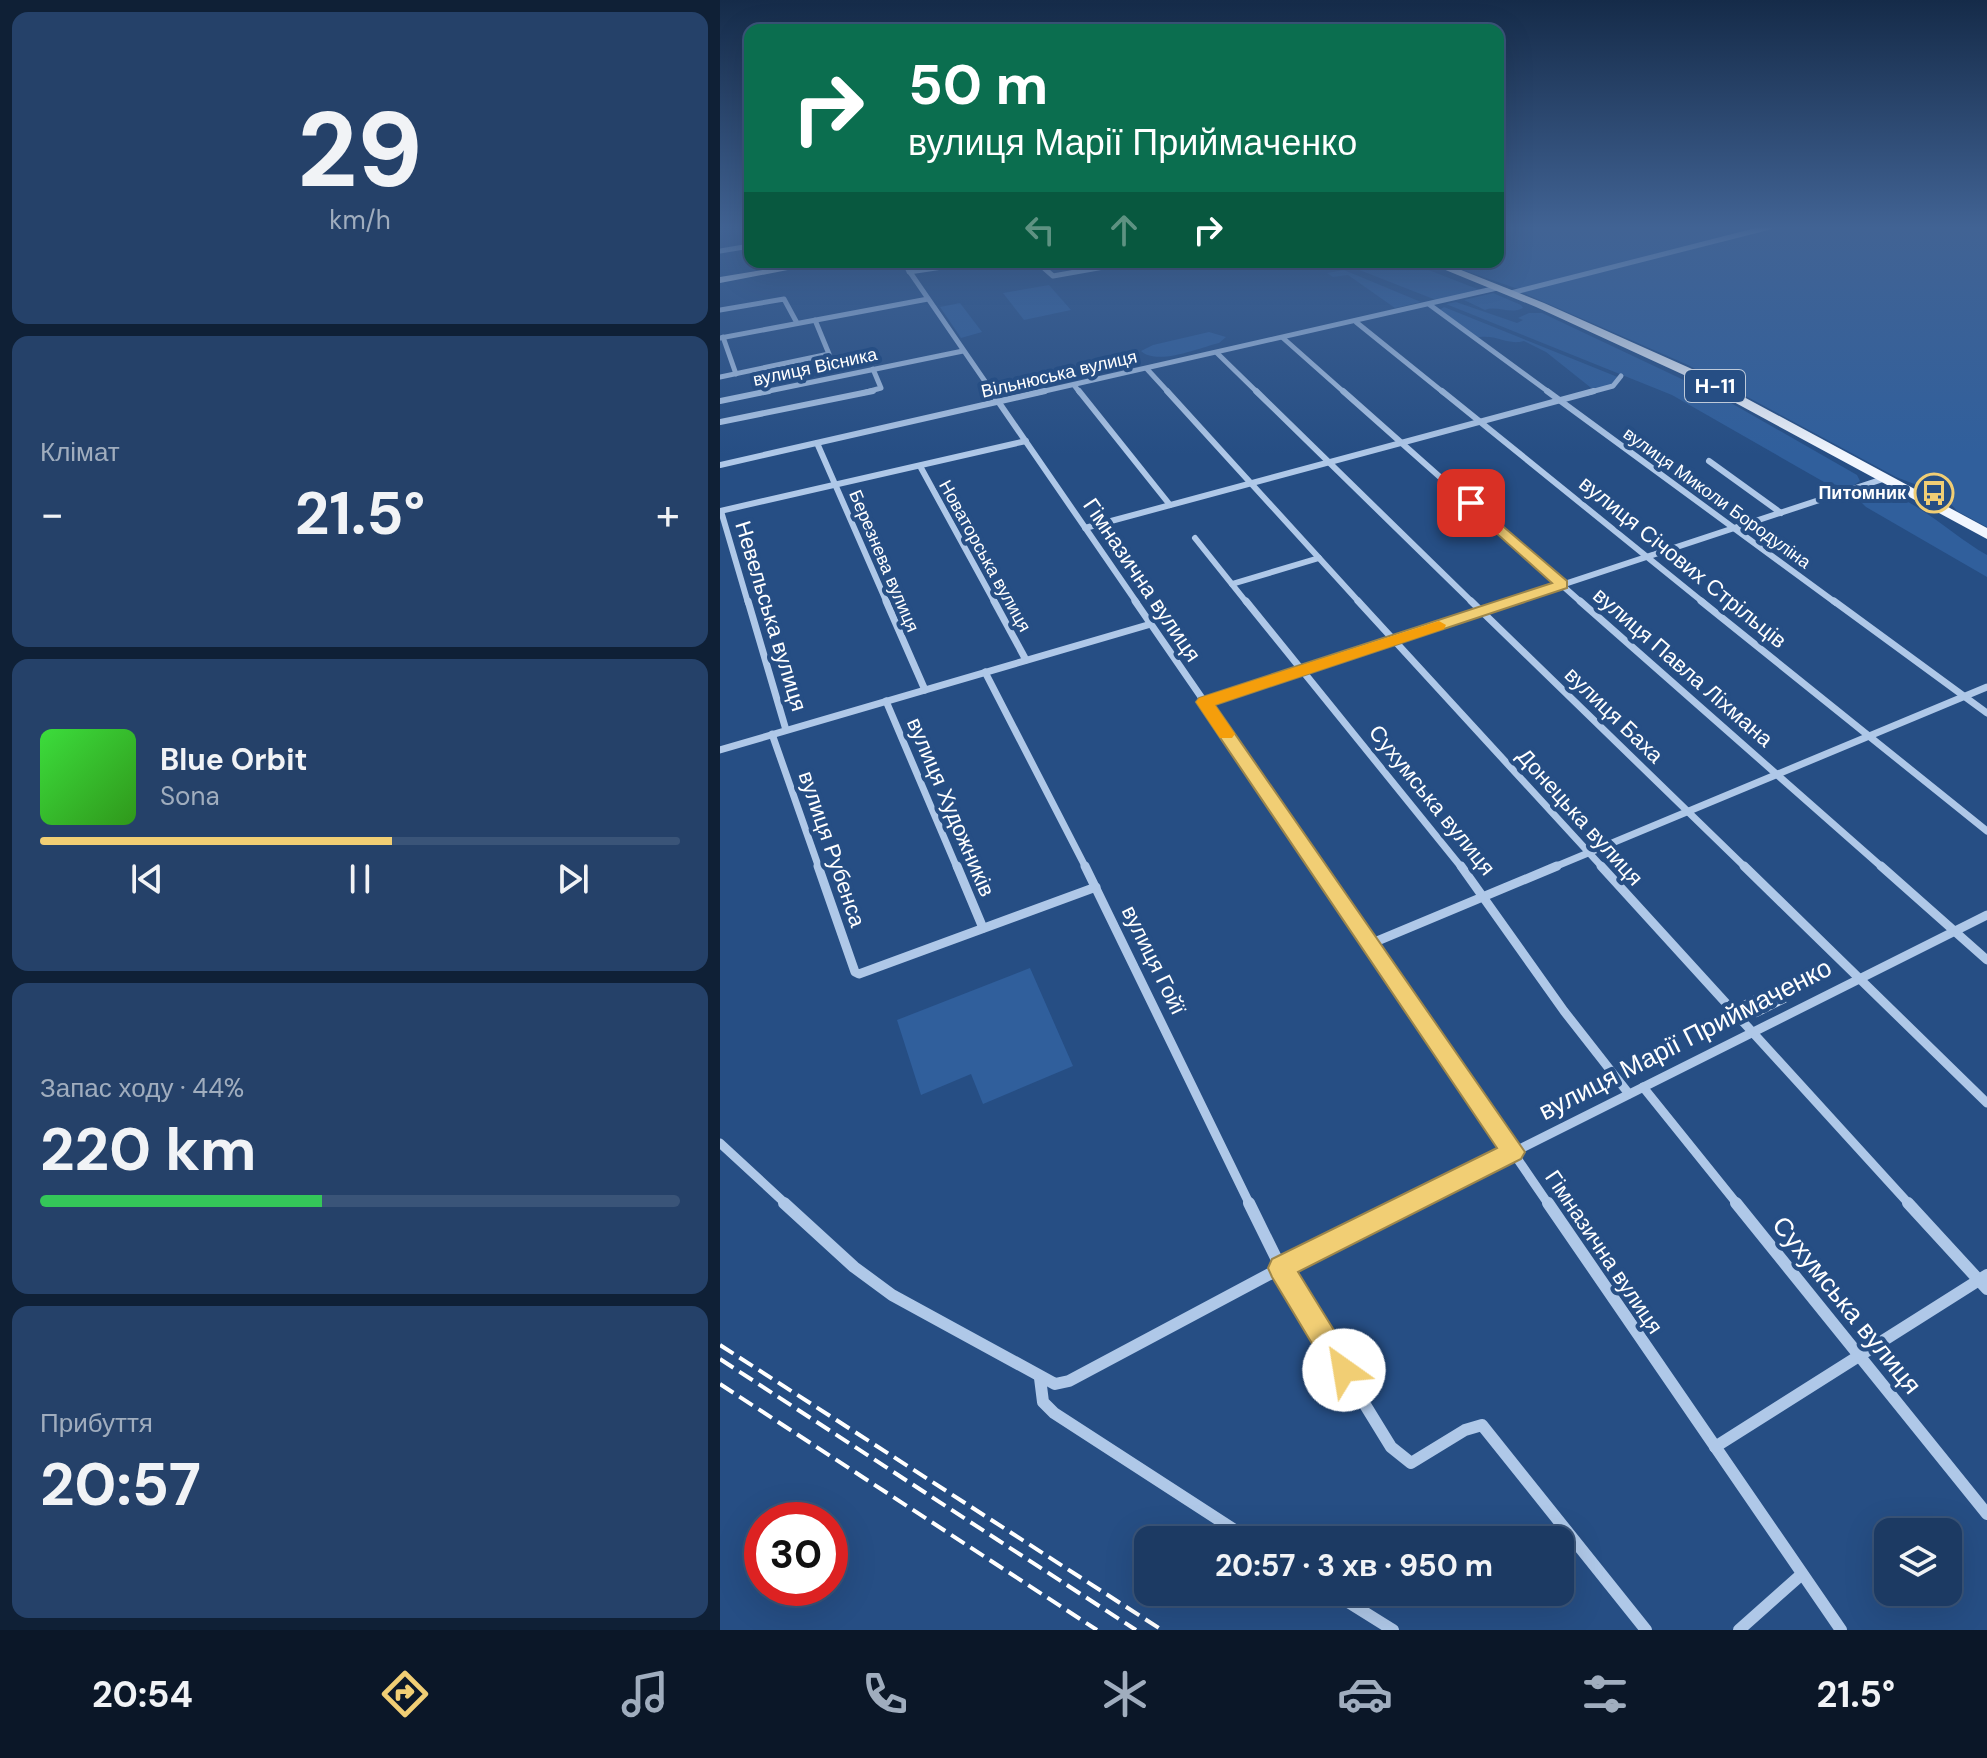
<!DOCTYPE html>
<html lang="uk">
<head>
<meta charset="utf-8">
<style>
	:root { --surface:#1c3a63; --page:#254169; --text:#f1f3f6; --muted:#a0adbe; --line:#3a5478; --accent:#f1ce74 }
	body { margin:0; font-family:"DM Sans",sans-serif; background:var(--page); color:var(--text); height:100vh; display:flex; flex-direction:column; font-size:30px; white-space:nowrap }
	* { box-sizing:border-box; margin:0 }
	p { font-size:26px; color:var(--muted) }
	.icon { flex:none; width:44px; height:44px; fill:none; stroke:currentColor; stroke-width:2; stroke-linecap:round; stroke-linejoin:round }
	.map { position:relative; flex:1; overflow:hidden }
	.sheet { display:flex; flex-direction:column; gap:12px; padding:12px; background:#0f2036; width:720px }
	.sheet>* { flex:none }
	.hud { position:absolute; left:24px; top:24px; width:760px; height:244px; border-radius:16px; box-shadow:0 8px 32px #0002,0 0 0 2px var(--line); background:#0b6e4f; color:#fff; overflow:hidden }
	.fabs { position:absolute; left:1154px; top:1518px; display:grid; gap:16px }
	.fabs a { display:grid; place-items:center; width:88px; height:88px; border-radius:16px; background:var(--surface); box-shadow:0 8px 32px #0002,0 0 0 2px var(--line); font-size:40px }
	.speed { position:absolute; left:24px; top:1502px; display:flex; gap:16px; font-size:40px; font-weight:700; text-align:center }
	.speed>* { display:grid; place-content:center; width:104px; height:104px; border-radius:50%; background:var(--surface); box-shadow:0 8px 32px #0002,0 0 0 2px var(--line); line-height:1 }
	.speed .limit { border:12px solid #d22; background:#fff; color:#111 }
	.pin { position:absolute; display:grid; place-items:center; width:68px; height:68px; color:#fff; margin:-34px; border-radius:16px; box-shadow:0 4px 12px #0006 }
	.me { position:absolute; width:88px; margin:-44px; rotate:328deg; stroke-linejoin:round; filter:drop-shadow(0 0 6px #0008) }
	.turn { display:flex; align-items:center; gap:28px; height:168px; padding:0 32px; font-size:36px }
	.turn .icon { width:104px; height:104px; stroke-width:2.5 }
	.turn b { display:block; font-size:56px; line-height:68px }
	.lanes { display:flex; align-items:center; height:76px; padding:0 32px; background:#0003; justify-content:center; gap:40px; direction:ltr }
	.lanes .off { opacity:.35 }
	.big { font-size:60px; font-weight:700; line-height:1.1 }
	.sheet .card { flex:1; display:flex; flex-direction:column; justify-content:center; gap:12px; min-width:0; padding:0 28px; border-radius:16px; background:var(--page) }
	.sheet .dial { align-items:center; gap:0 }
	.dial b { font-size:104px; line-height:1 }
	.song { display:flex; align-items:center; gap:24px }
	.cover { width:96px; height:96px; border-radius:12px; background:linear-gradient(135deg,hsl(120 70% 55%),hsl(110 70% 35%)) }
	.played { height:8px; border-radius:4px; background:linear-gradient(90deg,var(--accent) 55%,var(--line) 55%) }
	.keys { display:flex; justify-content:space-around; direction:ltr }
	.heat { display:flex; justify-content:space-between; align-items:center; font-size:44px; direction:ltr }
	.charge { height:12px; border-radius:6px; background:linear-gradient(90deg,#34c759 44%,var(--line) 0) }
	.trip { position:absolute; left:414px; top:1526px; width:440px; height:80px; border-radius:16px; background:var(--surface); box-shadow:0 8px 32px #0002,0 0 0 2px var(--line); font-weight:700; line-height:80px; text-align:center }
	.menu { display:flex; height:128px; justify-content:space-around; align-items:center; background:#0b1728; color:var(--muted) }
	.menu .icon { width:56px; height:56px }
	.menu .on { color:var(--accent) }
	.menu b { font-size:36px; color:var(--text) }
	main { display:flex; flex:1; min-height:0 }
	.map>svg:first-child { display:block }
	.green { fill:#305f9c }
	.building { fill:#3664a1; stroke:#d3e2f6; stroke-width:2 }
	.lines { fill:none; stroke-linecap:round; stroke-linejoin:round }
	.street-far4 { stroke:#afc8e8; stroke-width:5 }
	.street-far3 { stroke:#afc8e8; stroke-width:6 }
	.street-far2 { stroke:#afc8e8; stroke-width:7 }
	.street-far1 { stroke:#afc8e8; stroke-width:9 }
	.street { stroke:#afc8e8; stroke-width:12 }
	.secondary { fill:#d9e5f7; fill-rule:evenodd }
	.primary { fill:#f1f6fe; fill-rule:evenodd }
	.rail { stroke:#fff; stroke-width:4; stroke-dasharray:16 7; stroke-linecap:butt }
	.route { fill:#f1ce74; stroke:#9d864b; stroke-width:2 }
	.slow { fill:#f59e0b }
	.labels { text-anchor:middle; dominant-baseline:central; stroke-width:8; stroke-linejoin:round; paint-order:stroke }
	.far-street-label { font-size:18px; fill:#fff; stroke:#264e84 }
	.far-poi-label { font-size:18px; font-weight:bold; fill:#fff; stroke:#264e84; text-anchor:end }
	.shield { fill:#264e84; stroke:#becada; stroke-width:2 }
	.shield-label { font-size:20px; font-weight:bold; fill:#fff }
	.street-label { font-size:22px; fill:#fff; stroke:#264e84 }
	.near-street-label { font-size:26px; fill:#fff; stroke:#264e84 }
</style>
</head>
<body>
<main>
<section class="sheet">
<div class="card dial"><b>29</b><p>km/h</p></div>
<div class="card"><p>Клімат</p>
<div class="heat"><a>−</a><b class="big">21.5°</b><a>+</a></div>
</div>
<div class="card">
<div class="song"><i class="cover"></i><div><b>Blue Orbit</b><p>Sona</p></div></div>
<div class="played"></div>
<div class="keys"><svg class="icon" aria-label="previous" viewBox="0 0 24 24"><path d="M18 5L8 12l10 7zM5 5v14"/></svg><svg class="icon" aria-label="pause" viewBox="0 0 24 24"><path d="M8 5v14M16 5v14"/></svg><svg class="icon" aria-label="next" viewBox="0 0 24 24"><path d="M6 5l10 7-10 7zM19 5v14"/></svg></div>
</div>
<div class="card"><p>Запас ходу · 44%</p><b class="big">220 km</b><div class="charge"></div></div>
<div class="card"><p>Прибуття</p><b class="big">20:57</b></div>
</section>
<div class="map">
<svg width="1267" height="1630" viewBox="0 0 1267 1630">
	<rect width="100%" height="100%" fill="#264e84"/>
	<g class="green">
		<path d="M778,227h267l-247,62 -78,-27h58z"/>
		<path d="M1059,227h208v300l-30,-16 -14,-16 -47,-18 -208,-112 -167,-73z"/>
		<path d="M619,262h69l72,28 -44,10z"/>
		<path d="M624,270l77,32 -26,6 -47,-33 -15,2 -6,-4z"/>
		<path d="M329,285l22,25 -47,10 -21,-27z"/>
		<path d="M773,293l28,12 2,3c-13,7 -26,-3 -38,2l-21,-10z"/>
		<path d="M736,302l61,21 6,-3 -5,-2 11,-5h13l182,86 133,76 3,6 -10,7 -26,-6 -152,-87 -226,-91z"/>
		<path d="M240,303l22,29 -21,6 -21,-31z"/>
		<path d="M724,307l176,71 -7,8 -18,5 -49,-39 -22,-11c-18,5 -27,-8 -49,-3l-37,-27z"/>
		<path d="M489,332l17,5 -7,6c-20,5 -62,23 -78,8l12,-6z"/>
		<path d="M1155,489c43,10 76,46 112,66v22l-121,-70 -5,-5 -1,-9z"/>
		<path d="M310,968l43,98 -90,38 -12,-30 -50,21 -24,-75z"/>
	</g>
	<path class="building" d="M1051,988l14,14 -28,14 -14,-14z"/>
	<g class="lines">
		<g class="street-far4">
			<path d="M0,251l30,-5"/>
			<path d="M183,262l90,131"/>
			<path d="M317,262l16,14 79,-14"/>
			<path d="M189,272l67,-10"/>
			<path d="M791,293l259,-66"/>
			<path d="M710,305l120,88"/>
			<path d="M0,310l64,-11 13,24"/>
			<path d="M636,322l88,71"/>
			<path d="M3,337l13,37"/>
			<path d="M0,338l208,-39"/>
			<path d="M563,338l62,55"/>
			<path d="M497,353l41,40"/>
			<path d="M427,369l22,24"/>
			<path d="M0,377l109,-23 -14,-34"/>
			<path d="M354,385l6,8"/>
			<path d="M39,393l204,-42"/>
			<path d="M143,393l18,-5 -8,-19"/>
			<path d="M316,393l461,-105"/>
			<path d="M867,393l26,-7 8,-10"/>
		</g>
		<g class="street-far3">
			<path d="M271,391l146,212"/>
			<path d="M359,391l91,114"/>
			<path d="M447,391l193,212"/>
			<path d="M536,391l217,212"/>
			<path d="M623,391l239,212"/>
			<path d="M722,391l262,212"/>
			<path d="M827,391l289,212"/>
			<path d="M0,401l49,-10"/>
			<path d="M0,422l153,-31"/>
			<path d="M97,443l70,160"/>
			<path d="M989,461l72,52"/>
			<path d="M0,465l325,-74"/>
			<path d="M200,466l75,137"/>
			<path d="M0,511l306,-70"/>
			<path d="M1,511l27,92"/>
			<path d="M365,528l509,-137"/>
			<path d="M475,538l52,65"/>
			<path d="M512,584l87,-26"/>
			<path d="M787,603l379,-125"/>
		</g>
		<g class="street-far2">
			<path d="M28,601l38,129"/>
			<path d="M166,601l39,89"/>
			<path d="M274,601l32,59"/>
			<path d="M415,601l184,267"/>
			<path d="M526,601l216,267"/>
			<path d="M638,601l245,267"/>
			<path d="M751,601l275,267"/>
			<path d="M860,601l303,267"/>
			<path d="M981,601l286,230"/>
			<path d="M1114,601l153,112"/>
			<path d="M265,672l101,196"/>
			<path d="M166,701l71,167"/>
			<path d="M485,702l308,-101"/>
			<path d="M52,734l47,134"/>
			<path d="M0,750l431,-126"/>
			<path d="M832,868l435,-181"/>
		</g>
		<g class="street-far1">
			<path d="M98,866l37,106 4,2 237,-87"/>
			<path d="M237,866l26,62"/>
			<path d="M365,866l165,339"/>
			<path d="M597,866l232,339"/>
			<path d="M741,866l103,145 65,83"/>
			<path d="M881,866l309,339"/>
			<path d="M1024,866l243,237"/>
			<path d="M1161,866l106,94"/>
			<path d="M650,944l187,-78"/>
			<path d="M923,1087l95,118"/>
			<path d="M0,1143l67,62"/>
			<path d="M688,1205l579,-290"/>
		</g>
		<g class="street">
			<path d="M64,1203l70,64 38,28 163,89 14,-3 212,-113 -32,-65"/>
			<path d="M692,1203l-131,65 110,179 20,16 54,-33 17,-5 164,205"/>
			<path d="M828,1203l293,427"/>
			<path d="M1016,1203l251,311"/>
			<path d="M1188,1203l79,86"/>
			<path d="M320,1378l3,24 11,11 196,127"/>
			<path d="M995,1447l272,-172"/>
			<path d="M612,1592l61,38"/>
			<path d="M1019,1630l63,-56"/>
		</g>
		<path class="secondary" d="M90,262h19l-109,21v-6z"/>
		<path class="primary" d="M706,262h15l103,41 148,66 295,159v11l-303,-164 -148,-68z"/>
		<g class="rail">
			<path d="M0,1345l442,285"/>
			<path d="M0,1359l416,271"/>
			<path d="M0,1384l377,246"/>
		</g>
	</g>
	<linearGradient id="sky" x2="0" y2="1"><stop stop-color="#152b49"/><stop offset="0.5" stop-color="#416394"/><stop offset="1" stop-color="#416394" stop-opacity="0"/></linearGradient>
	<rect width="1267" height="455" fill="url(#sky)"/>
	<path class="route" d="M751,499l96,82v7l-352,117 310,447 -4,7 -223,113 55,89 4,9 -4,10 -9,4 -10,-4 -62,-103 -4,-9 4,-9 225,-111 -301,-446 3,-4 353,-115 -86,-77v-5z"/>
	<path class="slow" d="M719,621l7,4 -2,4 -229,76 20,29 -3,4h-12l-24,-36 3,-4z"/>
	<defs>
		<g id="bus-ring" transform="scale(2)"><circle r="9.5" fill="#264e84" stroke="#f1ce74" stroke-width="1.5"/><path d="M-5-6H5V4H4V6H2V4H-2V6H-4V4H-5ZM-3.5-4V0h7V-4ZM-3.5 1.2v1.5H-2V1.2ZM2 1.2v1.5H3.5V1.2Z" fill="#f1ce74"/></g>
	</defs>
	<g fill-rule="evenodd">
		<use href="#bus-ring" x="1214" y="493"/>
	</g>
	<g class="labels">
		<g class="far-street-label">
			<text transform="translate(95 367) rotate(-12)">вулиця Вісника</text>
			<text transform="translate(339 374) rotate(-13)">Вільнюська вулиця</text>
			<text transform="translate(997 498) rotate(36)">вулиця Миколи Бородуліна</text>
			<text transform="translate(265 556) rotate(61)">Новаторська вулиця</text>
			<text transform="translate(164 561) rotate(67)">Березнева вулиця</text>
		</g>
		<g class="far-poi-label">
			<text x="1186" y="493">Питомник</text>
		</g>
		<rect class="shield" x="965" y="370" width="60" height="32" rx="6"/>
		<g class="shield-label">
			<text x="995" y="386">Н-11</text>
		</g>
		<g class="street-label">
			<text transform="translate(963 562) rotate(39)">вулиця Січових Стрільців</text>
			<text transform="translate(422 580) rotate(56)">Гімназична вулиця</text>
			<text transform="translate(51 616) rotate(73)">Невельська вулиця</text>
			<text transform="translate(963 667) rotate(41)">вулиця Павла Ліхмана</text>
			<text transform="translate(894 715) rotate(44)">вулиця Баха</text>
			<text transform="translate(712 800) rotate(51)">Сухумська вулиця</text>
			<text transform="translate(231 807) rotate(67)">вулиця Художників</text>
			<text transform="translate(860 817) rotate(48)">Донецька вулиця</text>
			<text transform="translate(112 849) rotate(71)">вулиця Рубенса</text>
			<text transform="translate(434 960) rotate(64)">вулиця Гойї</text>
			<text transform="translate(884 1252) rotate(56)">Гімназична вулиця</text>
		</g>
		<g class="near-street-label">
			<text transform="translate(965 1039) rotate(-27)">вулиця Марії Приймаченко</text>
			<text transform="translate(1127 1305) rotate(51)">Сухумська вулиця</text>
		</g>
	</g>
</svg>
<div class="fabs">
<a><svg class="icon" aria-label="layers" viewBox="0 0 24 24"><path d="M12 4l9 5-9 5-9-5zM3 14l9 5 9-5"/></svg></a>
</div>
<div class="speed"><div class="limit">30</div></div>
<div class="pin" style="left:751px;top:503px;background:#d93025"><svg class="icon" aria-label="arrive" viewBox="0 0 24 24"><path d="M6 21V4h12l-3 4 3 4H6"/></svg></div>
<svg class="me" style="left:624px;top:1370px" viewBox="-20 -20 40 40"><circle r="19" fill="#fff"/><path d="M0-13L10 11 0 6-10 11z" fill="#f1ce74"/></svg>
<div class="trip">20:57 · 3 хв · 950 m</div>
<div class="hud">
<div class="turn"><svg class="icon" aria-label="right" viewBox="0 0 24 24"><path d="M7 20v-9h11M14 6l5 5-5 5"/></svg><div><b>50 m</b>вулиця Марії Приймаченко</div></div>
<div class="lanes"><svg class="icon off" aria-label="left" viewBox="0 0 24 24"><path d="M17 20v-9H6M10 6l-5 5 5 5"/></svg><svg class="icon off" aria-label="ahead" viewBox="0 0 24 24"><path d="M12 20V5M6 11l6-6 6 6"/></svg><svg class="icon" aria-label="right" viewBox="0 0 24 24"><path d="M7 20v-9h11M14 6l5 5-5 5"/></svg></div>
</div>
</div>
</main>
<nav class="menu">
<b>20:54</b>
<svg class="icon on" aria-label="directions" viewBox="0 0 24 24"><path d="M12 3l9 9-9 9-9-9zM9 14v-3h6M13 9l2 2-2 2"/></svg>
<svg class="icon" aria-label="music" viewBox="0 0 24 24"><path d="M9 18V5l10-2v13"/><circle cx="6" cy="18" r="3"/><circle cx="16" cy="16" r="3"/></svg>
<svg class="icon" aria-label="phone" viewBox="0 0 24 24"><path d="M5 4h4l2 5-3 2q2 4 5 5l2-3 5 2v4C11 20 4 13 5 4z"/></svg>
<svg class="icon" aria-label="climate" viewBox="0 0 24 24"><path d="M12 3v18M4 7l16 10M4 17L20 7"/></svg>
<svg class="icon" aria-label="car" viewBox="0 0 24 24"><path d="M5 17H2v-5l4-1 3-4h7l3 4 3 1v5h-3M9 17h6M6 11h13"/><circle cx="7" cy="17" r="2"/><circle cx="17" cy="17" r="2"/></svg>
<svg class="icon" aria-label="filters" viewBox="0 0 24 24"><path d="M4 7h16M4 17h16"/><circle cx="9" cy="7" r="2"/><circle cx="15" cy="17" r="2"/></svg>
<b>21.5°</b>
</nav>
</body>
</html>
